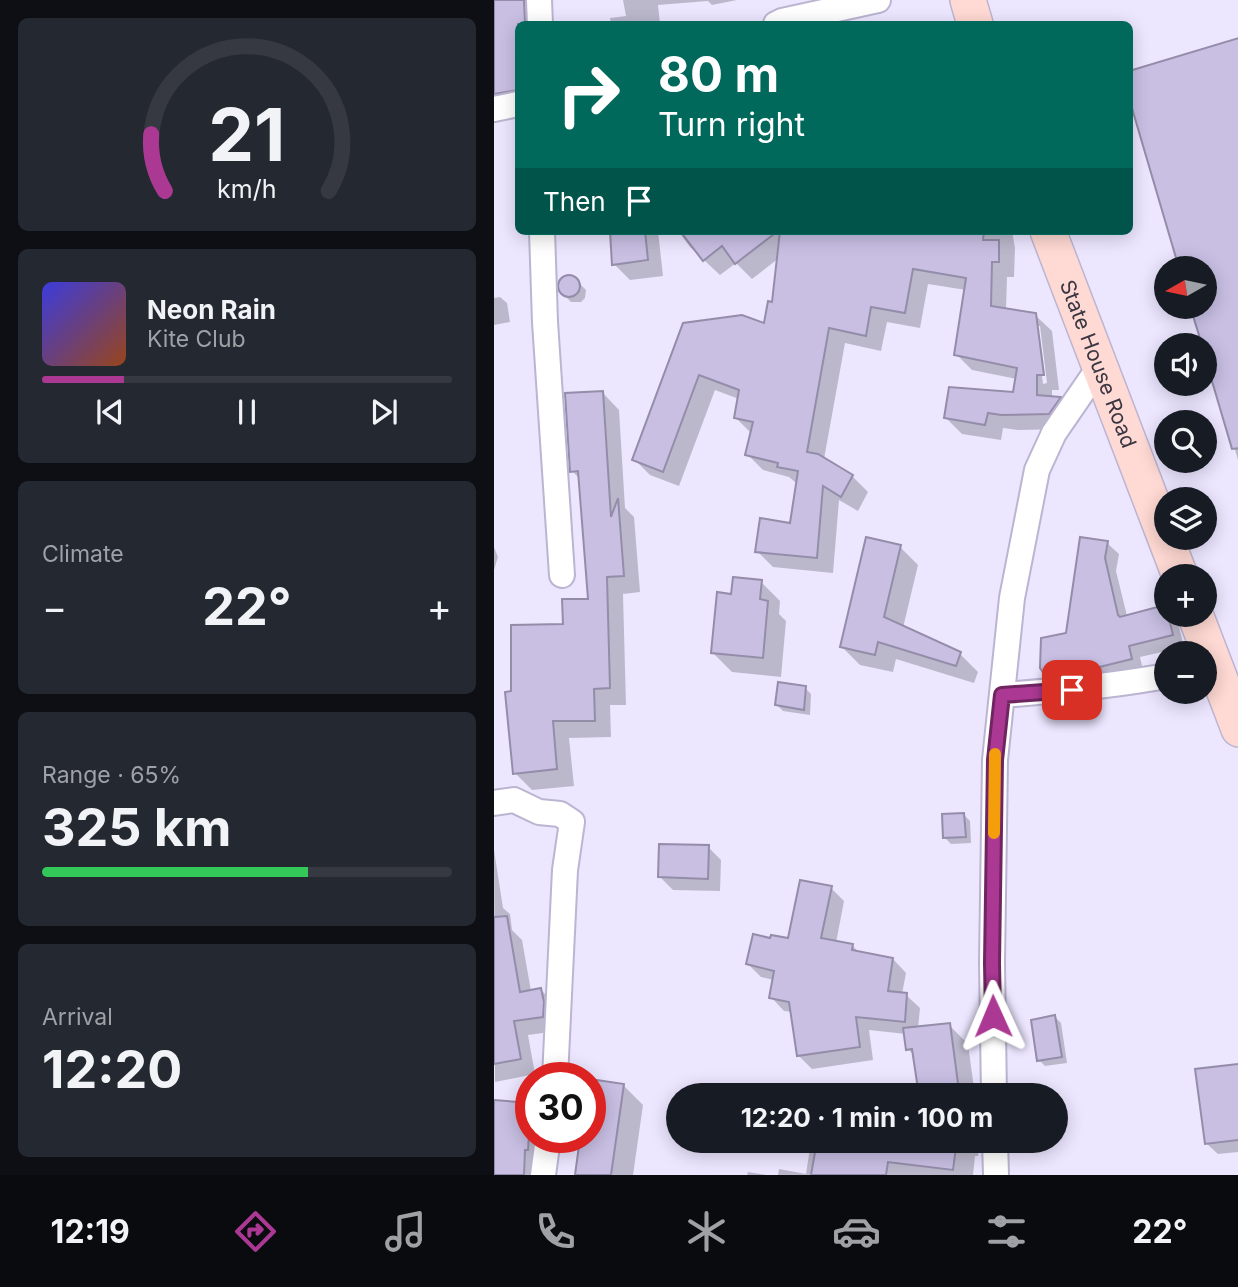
<!DOCTYPE html>
<html lang="en">
<head>
<meta charset="utf-8">
<style>
	:root { --surface:#171b24; --page:#242831; --text:#f1f3f6; --muted:#9ea1a6; --line:#363941; --accent:#ab3994 }
	body { margin:0; font-family:Inter,sans-serif; background:var(--page); color:var(--text); height:100vh; display:flex; flex-direction:column; font-size:26px; white-space:nowrap }
	* { box-sizing:border-box; margin:0 }
	p { font-size:23px; color:var(--muted) }
	.icon { flex:none; width:38px; height:38px; fill:none; stroke:currentColor; stroke-width:2; stroke-linecap:round; stroke-linejoin:round }
	.map { position:relative; flex:1; overflow:hidden }
	.side { display:flex; flex-direction:column; gap:18px; padding:18px; background:#0d0f14; width:494px }
	.side>* { flex:none }
	.banner { position:absolute; left:21px; top:21px; width:618px; height:214px; border-radius:10px; box-shadow:0 4px 18px #0003; background:#00695c; color:#fff; overflow:hidden }
	.needle { width:46px; rotate:261deg }
	.tools { position:absolute; left:660px; top:256px; display:grid; gap:14px }
	.tools a { display:grid; place-items:center; width:63px; height:63px; border-radius:50%; background:var(--surface); box-shadow:0 4px 18px #0003; font-size:35px }
	.speed { position:absolute; left:21px; top:1062px; display:flex; gap:14px; font-size:35px; font-weight:700; text-align:center }
	.speed>* { display:grid; place-content:center; width:91px; height:91px; border-radius:50%; background:var(--surface); box-shadow:0 4px 18px #0003; line-height:1 }
	.speed .limit { border:10px solid #d22; background:#fff; color:#111 }
	.pin { position:absolute; display:grid; place-items:center; width:60px; height:60px; color:#fff; margin:-30px; border-radius:14px; box-shadow:0 4px 10px #0006 }
	.me { position:absolute; width:77px; margin:-38px; rotate:359deg; stroke-linejoin:round; filter:drop-shadow(0 0 5px #0008) }
	.turn { display:flex; align-items:center; gap:24px; height:147px; padding:0 28px; font-size:32px }
	.turn .icon { width:91px; height:91px; stroke-width:2.5 }
	.turn b { display:block; font-size:49px; line-height:60px }
	.then { display:flex; align-items:center; height:66px; padding:0 28px; background:#0003; gap:14px; font-size:26px }
	.big { font-size:52px; font-weight:700; line-height:1.1 }
	.side .widget { flex:1; display:flex; flex-direction:column; justify-content:center; gap:10px; min-width:0; padding:0 24px; border-radius:10px; background:var(--page) }
	.side .dial { align-items:center; gap:0 }
	.dial svg { height:182px; overflow:visible; fill:none; stroke:var(--line); stroke-width:7; stroke-linecap:round; text-anchor:middle }
	.dial text { fill:var(--text); stroke:none }
	.song { display:flex; align-items:center; gap:21px }
	.cover { width:84px; height:84px; border-radius:10px; background:linear-gradient(135deg,hsl(240 70% 55%),hsl(20 70% 35%)) }
	.played { height:7px; border-radius:4px; background:linear-gradient(90deg,var(--accent) 20%,var(--line) 20%) }
	.keys { display:flex; justify-content:space-around; direction:ltr }
	.heat { display:flex; justify-content:space-between; align-items:center; font-size:38px; direction:ltr }
	.charge { height:10px; border-radius:5px; background:linear-gradient(90deg,#34c759 65%,var(--line) 0) }
	.trip { position:absolute; left:172px; top:1083px; width:402px; height:70px; border-radius:35px; background:var(--surface); box-shadow:0 4px 18px #0003; font-weight:700; line-height:70px; text-align:center }
	.menu { display:flex; height:112px; justify-content:space-around; align-items:center; background:#090b0e; color:var(--muted) }
	.menu .icon { width:49px; height:49px }
	.menu .on { color:var(--accent) }
	.menu b { font-size:32px; color:var(--text) }
	main { display:flex; flex:1; min-height:0 }
	.map>svg:first-child { display:block }
	.shadow { fill:#0003; fill-rule:evenodd }
	.building { fill:#c8bfe3; stroke:#948da9; stroke-width:2 }
	.lines { fill:none; stroke-linecap:round; stroke-linejoin:round }
	.street-casing { stroke:#bcb5d2; stroke-width:28 }
	.secondary-casing { stroke:#bcb5d2; stroke-width:38 }
	.street { stroke:#fff; stroke-width:24 }
	.secondary { stroke:#ffd9d3; stroke-width:35 }
	.route-casing { stroke:#6f2560; stroke-width:18 }
	.route { stroke:#ab3994; stroke-width:12 }
	.slow { stroke:#f59e0b; stroke-width:12 }
	.labels { text-anchor:middle; dominant-baseline:central; stroke-width:5; stroke-linejoin:round; paint-order:stroke }
	.street-label { font-size:21px; fill:#3a3743; stroke:#f8f7fd }
</style>
</head>
<body>
<main>
<section class="side">
<div class="widget dial"><svg viewBox="0 0 100 80">
<path d="M14 69A42 42 0 1 1 86 69"/>
<path d="M14 69A42 42 0 0 1 8 44" stroke="#ab3994"/>
<text x="50" y="56" font-size="32" font-weight="700">21</text>
<text x="50" y="72" font-size="11">km/h</text>
</svg></div>
<div class="widget">
<div class="song"><i class="cover"></i><div><b>Neon Rain</b><p>Kite Club</p></div></div>
<div class="played"></div>
<div class="keys"><svg class="icon" aria-label="previous" viewBox="0 0 24 24"><path d="M18 5L8 12l10 7zM5 5v14"/></svg><svg class="icon" aria-label="pause" viewBox="0 0 24 24"><path d="M8 5v14M16 5v14"/></svg><svg class="icon" aria-label="next" viewBox="0 0 24 24"><path d="M6 5l10 7-10 7zM19 5v14"/></svg></div>
</div>
<div class="widget"><p>Climate</p>
<div class="heat"><a>−</a><b class="big">22°</b><a>+</a></div>
</div>
<div class="widget"><p>Range · 65%</p><b class="big">325 km</b><div class="charge"></div></div>
<div class="widget"><p>Arrival</p><b class="big">12:20</b></div>
</section>
<div class="map">
<svg width="745" height="1175" viewBox="0 0 745 1175">
	<rect width="100%" height="100%" fill="#ece6ff"/>
	<g class="shadow">
		<path d="M0,0h44l5,24h-25v89l-24,3z"/>
		<path d="M129,0h114l-25,5 -4,-4 -50,4 2,19h-49l-1,-6 16,-2z"/>
		<path d="M745,40v423l-35,-115v-42z"/>
		<path d="M118,231h46l5,45 -33,4 -16,-16z"/>
		<path d="M184,231h334l3,17 -1,29h-7l-1,33 29,5 17,16 7,59h-7v8h8l16,16 -11,15 -47,1 -15,-2 -2,12 -39,-6 -16,-16 68,-24 3,-15 -45,-9 -16,-16 10,-64 -38,-6 -8,44 -33,-6 -6,29 -36,-8 -21,116 28,17 16,16 -10,19 -19,-11 -6,73 -60,-6 -16,-16 34,-26 7,-42 -3,-1 -6,-5 -26,-7 -16,-16 5,-20 -16,-16 3,-19 -24,-9 -36,96 -29,-11 -16,-16 51,-135 80,2 9,-22 5,-46 -27,21 -16,-16 -16,12 -30,-28zM542,326h4l7,57 -4,1z"/>
		<path d="M74,276l5,1 13,13 -1,8 -4,4h-10l-10,-10 -1,-11 3,-4z"/>
		<path d="M6,297l7,6 3,19 -16,3v-27z"/>
		<path d="M108,392l17,18 6,98 9,9 6,75 -17,2 3,111h-16l1,32 -42,1 5,48 -42,4 -17,-17 -2,-80 51,-67 26,-25 -10,-122 -8,-8z"/>
		<path d="M613,543l12,11 -3,17 11,45 38,-9 1,7h6l5,5 7,28 -44,10 3,13 -85,15 -13,-12 23,-38z"/>
		<path d="M0,547l4,10 -4,13z"/>
		<path d="M406,547l18,18 -15,63 57,26 18,18 -4,11 -78,-24 -3,13 -33,-7 -18,-18z"/>
		<path d="M267,582l19,19 -1,13 7,7 -5,56 -49,-5 -19,-19z"/>
		<path d="M311,688l6,6 -1,21 -27,-4 -6,-6z"/>
		<path d="M470,815l6,6 1,22 -20,1 -7,-7z"/>
		<path d="M214,847l13,13 -1,31 -47,-1 -13,-13z"/>
		<path d="M0,850l9,58 7,6 2,16 10,10 9,51 10,-1 15,15 1,26 -29,4 7,39 -40,8z"/>
		<path d="M337,888l13,13 -8,42 17,3 6,7 34,6 13,14 -4,21 4,1 14,13 -2,20 31,-3 19,19 7,52h-55l-5,-40 -7,-7 -2,-15 -37,-4 4,30 -61,9 -14,-14 -5,-43 -9,-1 -13,-14 3,-17 -13,-3 -13,-13 23,-24h19z"/>
		<path d="M561,1017l6,6 6,40 -22,3 -6,-6z"/>
		<path d="M745,1066v86l-21,2 -11,-10z"/>
		<path d="M130,1086l19,19 -10,70h-57l6,-37h8z"/>
		<path d="M0,1101l37,3v34h14l-6,37h-45z"/>
		<path d="M317,1141h168l-1,15h-3l-2,19h-195l1,-6 27,5z"/>
		<path d="M254,1172l19,3h-20z"/>
	</g>
	<g class="building">
		<path d="M0,0h30l1,24h-7v66l-24,4z"/>
		<path d="M745,38v410l-7,1 -28,-95v-9h-2l-12,-39h14v-38h-25l-50,-170v-27z"/>
		<path d="M116,231h35l3,29 -36,5z"/>
		<path d="M186,231h98l-43,33 -13,-18 -19,15z"/>
		<path d="M286,231h204l-1,9h16v22h-7l-1,44 45,7 8,62h-7v20l24,2 -12,17 -48,1 -13,-2 -3,12 -41,-7 5,-31 64,5 4,-24 -63,-13 12,-77 -53,-9 -8,44 -34,-6 -5,29 -37,-8 -22,124 11,2 35,21 -12,22 -18,-11 -6,72 -62,-6 5,-34 30,5 8,-52 -21,-4 1,-4 -33,-8 8,-33 -19,-4 5,-28 -40,-15 -36,97 -31,-12 51,-137 59,-8 22,8 4,-22 4,1z"/>
		<circle cx="75" cy="286" r="11"/>
		<path d="M109,391l8,126 7,-19 6,78 -17,1 3,111 -16,1 1,32h-42l4,48 -44,5 -8,-82 6,-1v-66l52,-1 -1,-25h26l-10,-128 -8,1 -5,-79z"/>
		<path d="M372,537l35,8 -17,72 77,35 -5,14 -78,-24 -3,13 -35,-8z"/>
		<path d="M586,537l28,4 -3,17 13,57 2,2 45,-12 1,9h2l5,21 -44,11 3,13 -45,11v2l-38,4 -5,-2 -4,-6 1,-30 25,-5z"/>
		<path d="M239,577l29,3 -2,19 8,2 -5,57 -52,-5 6,-61 14,2z"/>
		<path d="M284,682l28,4 -2,24 -29,-5z"/>
		<path d="M470,813l2,24 -23,1 -1,-24z"/>
		<path d="M165,844l50,1 -1,34 -50,-2z"/>
		<path d="M306,880l32,6 -11,52 32,6 -1,6 41,8 -5,33 19,2 -2,29 -49,-5 4,30 -63,9 -8,-54 -20,-4 5,-27 -28,-7 7,-30 17,4 1,-3 17,3z"/>
		<path d="M13,916l13,76 21,-4 3,14 -1,15 -29,4 7,38 -27,5v-147z"/>
		<path d="M561,1015l7,42 -25,4 -6,-41z"/>
		<path d="M456,1023l9,68 -15,2 1,3h-26l-7,-47 -6,1 -3,-22z"/>
		<path d="M745,1064v76l-34,4 -10,-75z"/>
		<path d="M96,1079l34,5 -13,91h-36l5,-37h10z"/>
		<path d="M0,1100l37,3 -3,47h-3l-1,25h-30z"/>
		<path d="M323,1141h118v4l21,2 -3,23 -65,-8 -2,13h-75z"/>
	</g>
	<g class="lines">
		<g class="street-casing">
			<g id="street">
				<path d="M45,0l1,24"/>
				<path d="M282,24l6,-3 96,-21"/>
				<path d="M0,109l24,-5"/>
				<path d="M48,231l3,91 17,253"/>
				<path d="M508,695c55,-4 110,-9 164,-19"/>
				<path d="M0,803l20,-3 25,12 21,2 12,8 -7,48 -10,208"/>
				<path d="M500,1096l-2,-133 3,-203 17,-162 25,-128 17,-37 46,-67"/>
				<path d="M501,1141l1,34"/>
				<path d="M49,1175l5,-37"/>
			</g>
		</g>
		<g class="secondary-casing">
			<g id="secondary">
				<path d="M474,0l7,24"/>
				<path id="s1" d="M554,231l132,345"/>
				<path d="M701,614l44,115"/>
			</g>
		</g>
		<use href="#street" class="street"/>
		<use href="#secondary" class="secondary"/>
	</g>
	<g class="lines">
		<g class="route-casing">
			<path id="route" d="M499,1016l-1,-53 3,-203 7,-65 70,-5"/>
		</g>
		<use href="#route" class="route"/>
		<path class="slow" d="M500,833l1,-79"/>
	</g>
	<g class="labels">
		<g class="street-label">
			<text stroke="none"><textPath href="#s1" startOffset="142">State House Road</textPath></text>
		</g>
	</g>
</svg>
<div class="tools">
<a><svg class="needle" viewBox="-14 -14 28 28"><path d="M0-13l5 13h-10z" fill="#e53935"/><path d="M0 13l5-13h-10z" fill="#9ea1a6"/></svg></a>
<a><svg class="icon" aria-label="sound" viewBox="0 0 24 24"><path d="M4 9h4l5-4v14l-5-4H4zM17 9q2 3 0 6"/></svg></a>
<a><svg class="icon" aria-label="search" viewBox="0 0 24 24"><circle cx="10" cy="10" r="6"/><path d="M15 15l6 6"/></svg></a>
<a><svg class="icon" aria-label="layers" viewBox="0 0 24 24"><path d="M12 4l9 5-9 5-9-5zM3 14l9 5 9-5"/></svg></a>
<a>+</a>
<a>−</a>
</div>
<div class="speed"><div class="limit">30</div></div>
<div class="pin" style="left:578px;top:690px;background:#d93025"><svg class="icon" aria-label="arrive" viewBox="0 0 24 24"><path d="M6 21V4h12l-3 4 3 4H6"/></svg></div>
<svg class="me" style="left:499px;top:1016px" viewBox="-20 -20 40 40"><path d="M0-17L14 15 0 8-14 15z" fill="#ab3994" stroke="#fff" stroke-width="4"/></svg>
<div class="trip">12:20 · 1 min · 100 m</div>
<div class="banner">
<div class="turn"><svg class="icon" aria-label="right" viewBox="0 0 24 24"><path d="M7 20v-9h11M14 6l5 5-5 5"/></svg><div><b>80 m</b>Turn right</div></div>
<div class="then">Then<svg class="icon" aria-label="arrive" viewBox="0 0 24 24"><path d="M6 21V4h12l-3 4 3 4H6"/></svg></div>
</div>
</div>
</main>
<nav class="menu">
<b>12:19</b>
<svg class="icon on" aria-label="directions" viewBox="0 0 24 24"><path d="M12 3l9 9-9 9-9-9zM9 14v-3h6M13 9l2 2-2 2"/></svg>
<svg class="icon" aria-label="music" viewBox="0 0 24 24"><path d="M9 18V5l10-2v13"/><circle cx="6" cy="18" r="3"/><circle cx="16" cy="16" r="3"/></svg>
<svg class="icon" aria-label="phone" viewBox="0 0 24 24"><path d="M5 4h4l2 5-3 2q2 4 5 5l2-3 5 2v4C11 20 4 13 5 4z"/></svg>
<svg class="icon" aria-label="climate" viewBox="0 0 24 24"><path d="M12 3v18M4 7l16 10M4 17L20 7"/></svg>
<svg class="icon" aria-label="car" viewBox="0 0 24 24"><path d="M5 17H2v-5l4-1 3-4h7l3 4 3 1v5h-3M9 17h6M6 11h13"/><circle cx="7" cy="17" r="2"/><circle cx="17" cy="17" r="2"/></svg>
<svg class="icon" aria-label="filters" viewBox="0 0 24 24"><path d="M4 7h16M4 17h16"/><circle cx="9" cy="7" r="2"/><circle cx="15" cy="17" r="2"/></svg>
<b>22°</b>
</nav>
</body>
</html>
